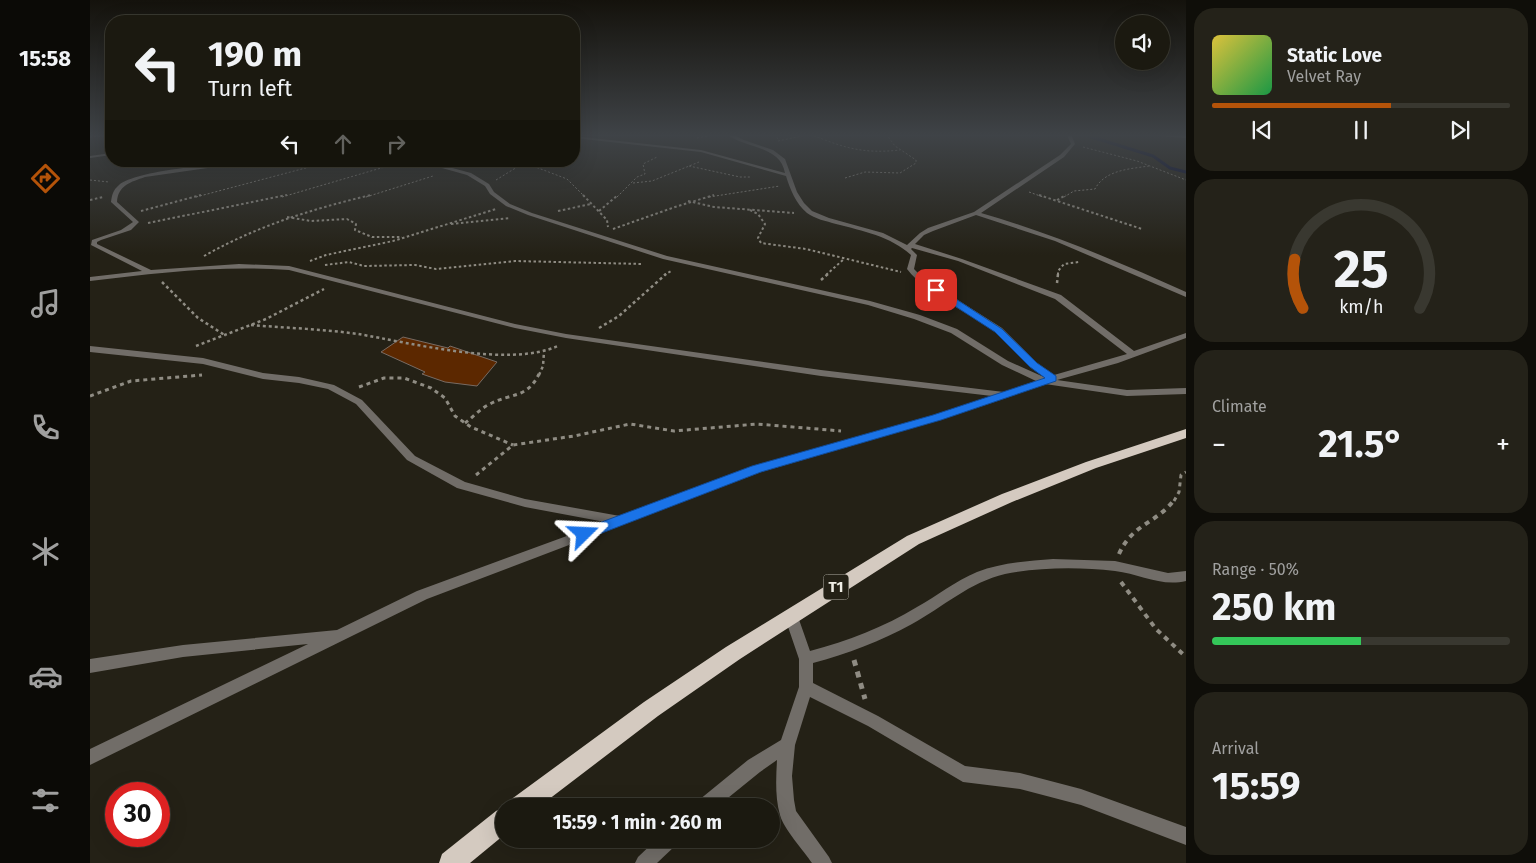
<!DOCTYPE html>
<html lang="en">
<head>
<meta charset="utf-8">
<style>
	:root { --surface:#1b1910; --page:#242219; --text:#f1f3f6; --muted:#a0a09f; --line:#393830; --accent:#b45309 }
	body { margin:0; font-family:"Fira Sans",sans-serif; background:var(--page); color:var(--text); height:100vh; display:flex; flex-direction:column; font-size:19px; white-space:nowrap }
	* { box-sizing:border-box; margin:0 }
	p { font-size:16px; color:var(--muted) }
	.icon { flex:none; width:28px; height:28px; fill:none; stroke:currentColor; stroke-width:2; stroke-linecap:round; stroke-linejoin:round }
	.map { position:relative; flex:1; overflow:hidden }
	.side { display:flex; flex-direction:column; gap:8px; padding:8px; background:#0f0e09; width:350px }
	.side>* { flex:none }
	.hud { position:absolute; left:15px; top:15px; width:475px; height:152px; border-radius:20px; box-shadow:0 5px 20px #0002,0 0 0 1px var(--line); background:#1b1910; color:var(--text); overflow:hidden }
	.tools { position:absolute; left:1025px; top:15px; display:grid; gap:10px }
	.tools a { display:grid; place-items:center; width:55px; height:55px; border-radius:50%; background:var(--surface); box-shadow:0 5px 20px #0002,0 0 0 1px var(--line); font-size:25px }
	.speed { position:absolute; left:15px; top:782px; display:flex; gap:10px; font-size:25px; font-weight:700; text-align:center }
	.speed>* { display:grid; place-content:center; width:65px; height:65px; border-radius:50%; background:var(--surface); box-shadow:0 5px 20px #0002,0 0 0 1px var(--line); line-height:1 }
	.speed .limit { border:8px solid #d22; background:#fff; color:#111 }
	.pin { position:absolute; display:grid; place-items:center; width:42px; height:42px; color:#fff; margin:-21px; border-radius:10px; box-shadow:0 2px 8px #0006 }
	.me { position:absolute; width:55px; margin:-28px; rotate:69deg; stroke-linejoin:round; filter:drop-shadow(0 0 4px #0008) }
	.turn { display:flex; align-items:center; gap:18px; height:105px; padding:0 20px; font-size:22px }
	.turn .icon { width:65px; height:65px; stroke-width:2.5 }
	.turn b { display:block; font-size:35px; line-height:42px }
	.lanes { display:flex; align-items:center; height:48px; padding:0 20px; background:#0003; justify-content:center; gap:25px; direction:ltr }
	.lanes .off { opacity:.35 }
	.big { font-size:38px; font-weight:700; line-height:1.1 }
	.side .widget { flex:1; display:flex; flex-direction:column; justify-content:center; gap:8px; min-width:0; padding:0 18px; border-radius:20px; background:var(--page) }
	.side .dial { align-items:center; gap:0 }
	.dial svg { height:130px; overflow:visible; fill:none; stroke:var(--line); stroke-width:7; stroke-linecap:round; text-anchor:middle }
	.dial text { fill:var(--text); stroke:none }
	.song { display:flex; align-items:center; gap:15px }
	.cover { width:60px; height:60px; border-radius:8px; background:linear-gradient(135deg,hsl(50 70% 55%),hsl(140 70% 35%)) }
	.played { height:5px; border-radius:2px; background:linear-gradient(90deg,var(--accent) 60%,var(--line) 60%) }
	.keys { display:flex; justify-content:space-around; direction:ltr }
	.heat { display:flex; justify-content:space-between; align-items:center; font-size:28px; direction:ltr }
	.charge { height:8px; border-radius:4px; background:linear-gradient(90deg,#34c759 50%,var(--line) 0) }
	.trip { position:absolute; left:405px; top:798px; width:285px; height:50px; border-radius:25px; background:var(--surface); box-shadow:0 5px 20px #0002,0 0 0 1px var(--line); font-weight:700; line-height:50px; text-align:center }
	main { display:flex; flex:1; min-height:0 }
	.dock { display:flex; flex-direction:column; width:90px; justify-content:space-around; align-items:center; background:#0b0a06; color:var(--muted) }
	.dock .icon { width:35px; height:35px }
	.dock .current { color:var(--accent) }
	.dock b { font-size:22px; color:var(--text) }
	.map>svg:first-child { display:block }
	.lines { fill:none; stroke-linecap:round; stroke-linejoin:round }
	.stream { stroke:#000734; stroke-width:3 }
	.building { fill:#5c2800; stroke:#786b63 }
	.path-far5 { stroke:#8f8c83; stroke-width:1; stroke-dasharray:2 2; stroke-linecap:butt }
	.path-far4 { stroke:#8f8c83; stroke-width:2; stroke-dasharray:2.5 2.5; stroke-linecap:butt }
	.path-far3 { stroke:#8f8c83; stroke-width:2.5; stroke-dasharray:3 3; stroke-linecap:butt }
	.path-far2 { stroke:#8f8c83; stroke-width:3; stroke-dasharray:4 4; stroke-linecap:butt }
	.path-far1 { stroke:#8f8c83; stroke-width:4; stroke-dasharray:5 5; stroke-linecap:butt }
	.path { stroke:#8f8c83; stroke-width:5; stroke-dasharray:6 6; stroke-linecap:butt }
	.minor { fill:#716d68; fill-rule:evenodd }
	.trunk { fill:#d4cac0; fill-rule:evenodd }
	.route { fill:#1a73e8; stroke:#114b97 }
	.labels { text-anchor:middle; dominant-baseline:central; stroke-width:5; stroke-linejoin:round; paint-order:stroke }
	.shield { fill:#242116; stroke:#b2b0a7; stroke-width:1 }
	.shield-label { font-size:15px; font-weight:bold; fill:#efede5 }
</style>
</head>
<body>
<main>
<nav class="dock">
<b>15:58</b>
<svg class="icon current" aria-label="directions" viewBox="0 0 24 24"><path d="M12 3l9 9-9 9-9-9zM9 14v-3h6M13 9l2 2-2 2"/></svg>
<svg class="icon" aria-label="music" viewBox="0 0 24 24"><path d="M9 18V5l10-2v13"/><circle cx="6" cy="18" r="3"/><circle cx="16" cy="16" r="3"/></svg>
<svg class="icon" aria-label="phone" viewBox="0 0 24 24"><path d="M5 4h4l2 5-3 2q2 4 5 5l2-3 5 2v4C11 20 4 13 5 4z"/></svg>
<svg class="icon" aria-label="climate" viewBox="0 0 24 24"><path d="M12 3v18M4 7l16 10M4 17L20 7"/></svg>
<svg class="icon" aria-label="car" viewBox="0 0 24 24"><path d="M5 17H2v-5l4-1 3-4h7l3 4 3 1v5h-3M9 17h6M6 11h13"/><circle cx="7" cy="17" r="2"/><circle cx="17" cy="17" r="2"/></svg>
<svg class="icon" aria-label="filters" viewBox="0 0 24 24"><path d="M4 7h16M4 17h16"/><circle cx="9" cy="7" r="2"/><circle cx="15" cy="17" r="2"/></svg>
</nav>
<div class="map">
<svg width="1096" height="863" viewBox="0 0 1096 863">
	<rect width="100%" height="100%" fill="#242116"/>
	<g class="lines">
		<path class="stream" d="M992,134l71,22 17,12 16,4"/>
	</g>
	<path class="building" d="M313,337l45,11 2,-2 47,16 -20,24 -32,-4 -23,-8 3,-2 -44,-20z"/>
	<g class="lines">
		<g class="path-far5">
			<path d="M685,134l4,7"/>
			<path d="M720,134c34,14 53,20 90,16"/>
			<path d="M813,134h33"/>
			<path d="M0,137l21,-2"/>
			<path d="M607,138l21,-4"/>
			<path d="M688,141l33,-7"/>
			<path d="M993,147l54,14 49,19"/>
			<path d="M437,161l6,5 34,13 18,18"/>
			<path d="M599,166l51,11h11"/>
			<path d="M755,178l20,-6 35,1 16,-10v-3l-21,-14 -9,-12"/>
			<path d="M0,180l19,2"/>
			<path d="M406,180l31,-19"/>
			<path d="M543,183l19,-2 47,-19"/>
			<path d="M939,192l14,5"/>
			<path d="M106,197l136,-36"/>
			<path d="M192,197l123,-36"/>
			<path d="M276,197l67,-21"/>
			<path d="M527,197l20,-20 8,-3 -2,-10 14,-7"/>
			<path d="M619,197l71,-11"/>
			<path d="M974,197l10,-6 21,-2c10,-19 34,-20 54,-23"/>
		</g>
		<g class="path-far4">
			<path d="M493,195l24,25 1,7"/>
			<path d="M949,195l103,34"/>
			<path d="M0,200l13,-3"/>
			<path d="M967,200l9,-5"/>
			<path d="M598,201l26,6 80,6"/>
			<path d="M660,210l8,4 7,10 -7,14 3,5 45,6 95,23"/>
			<path d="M51,211l60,-16"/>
			<path d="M468,211l33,-7"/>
			<path d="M509,211l19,-16"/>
			<path d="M197,217l24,4 36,-2 9,5 -1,6 17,7h30"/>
			<path d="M58,223l139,-28"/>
			<path d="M361,224l59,-6"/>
			<path d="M523,229l62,-22 39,-12"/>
			<path d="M114,256c53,-30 108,-47 167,-61"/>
			<path d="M220,261l16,-6 67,-14 103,-32"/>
			<path d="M235,265l24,-3 15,4 51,-1 21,4 79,-8 127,3"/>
			<path d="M574,275l7,-4"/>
			<path d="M736,275l18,-16"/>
			<path d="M968,275v-4l6,-7 15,-2"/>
		</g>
		<g class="path-far3">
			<path d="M731,280l7,-6"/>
			<path d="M72,282l36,36 28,18"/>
			<path d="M967,283l1,-9"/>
			<path d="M161,325c35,3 72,4 107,9 54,9 150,34 200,12"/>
			<path d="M509,328l20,-12 47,-42"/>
			<path d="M106,346l70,-27 58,-30"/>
			<path d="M449,375l4,-9 1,-14"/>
		</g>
		<g class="path-far2">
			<path d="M269,387l25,-9h20l27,10 14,10 10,18 16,11 42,18"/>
			<path d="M0,396l41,-15 71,-6"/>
			<path d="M375,423c8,-6 16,-15 25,-19 20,-11 37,-5 49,-30"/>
			<path d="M386,475l37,-30 61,-9 56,-12 44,7 83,-7 84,7"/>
			<path d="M1084,501l5,-9 2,-17 5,-3"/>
		</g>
		<g class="path-far1">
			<path d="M1029,554c13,-30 38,-31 55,-54"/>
			<path d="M1031,582l35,47 30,28"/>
		</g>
		<path class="path" d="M764,660l11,39"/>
		<g class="minor">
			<path d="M637,134h5l12,6 29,10 12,9 12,33 7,11 8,8 17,7 54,15 24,12 13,-12 8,-5 46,-16 86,-57 11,-11 -4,-9 4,-1 4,10 -11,13 -83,56c70,20 138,49 205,79v5l-131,-56 -79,-26 -43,16 -9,4 -9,9 47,15 99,36 73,56 52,-18v5l-68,25 -61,17 70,10 59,-2v6l-59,2 -82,-12 -105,36 -179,52 -334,127 -337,166v-16l218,-105 -125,13 -93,16v-14l93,-14 154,-15 80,-39 188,-69 -80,-15 -68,-19 -50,-28 -51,-56 -28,-15 -29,-6 -36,-4 -60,-15 -113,-12v-6l113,12 60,15 36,4 35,8 28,15 53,56 50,26 60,17 95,17 133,-50 181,-50 58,-20 -171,-20 -255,-38 -51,-10 -226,-58c-67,-5 -133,3 -199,11v-4l52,-6 -51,-26 1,-5 29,-10 12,-8 -22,-20c1,-7 2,-12 8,-17 18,-15 96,-20 122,-24h15l-111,16c-14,5 -27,8 -28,25l22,20 -8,8 -30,10 -4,2v2l54,26 88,-6 50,2 226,58 51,10 255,36 183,22 32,-11 -34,-16 -51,-32 -37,-14 -46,-14 -205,-46 -135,-44 -22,-9 -16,-12 -5,-8 -18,-11 -50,-14h9l45,12 18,11 5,8 16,12 22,9 135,43 203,45 50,14 37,14 51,32 38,17c-19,-14 -34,-34 -51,-47 -28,-20 -67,-35 -88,-62l4,-14c-21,-19 -48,-24 -75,-31 -10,-3 -21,-5 -29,-11 -11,-9 -17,-24 -21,-37l-85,-24 -127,-14v-2l127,14 84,23c-5,-28 -40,-24 -58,-39zM822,248l46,13 97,38 72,55 -73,21 -17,-12 -35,-35 -79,-50 -9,-9 3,-14 -6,-6z"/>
			<path d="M1055,134l41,2v2l-39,-3z"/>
			<path d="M21,153v2l-21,3v-2z"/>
			<path d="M963,559l62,2 53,12 18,-2v10c-25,6 -46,-7 -71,-10 -35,-4 -74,-4 -110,3 -35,8 -62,33 -93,50 -31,17 -65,30 -99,39v20l65,33 87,50 55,7 61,16 105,38v18l-105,-40 -61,-16 -57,-7 -95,-56 -58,-29 -15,48 -3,31 2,24 2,11 33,46 3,6h-20c-8,-12 -29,-35 -32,-48 -5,-17 -4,-37 -3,-55l-17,12 -42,34h-21l2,-6 49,-40 33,-20 18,-53v-28l-15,-44 2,-4 5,-2 5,2 14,40c38,-10 74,-24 107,-44 20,-11 38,-26 60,-35 24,-9 50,-11 76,-13z"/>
			<path d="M567,839h22l-3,6 -19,18h-22l3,-6z"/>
		</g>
		<g class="trunk">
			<path d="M1096,429v9l-90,30 -84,34 -93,42 -179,115 -82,57 -118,90h-31l4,-8 131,-96 82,-55 181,-111 95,-42 84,-32z"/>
			<path d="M414,807v28l-34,28h-31l3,-9 54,-43z"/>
		</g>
	</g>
	<linearGradient id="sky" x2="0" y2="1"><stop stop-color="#14120c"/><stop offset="0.53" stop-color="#3f4347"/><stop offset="1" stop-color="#3f4347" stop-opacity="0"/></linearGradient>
	<rect width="1096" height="255" fill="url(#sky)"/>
	<path class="route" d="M843,288h6l63,41 35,34 19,13v5l-115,39 -180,52 -172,66h-9l-2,-4 2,-4 172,-64 181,-51 112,-37 -15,-11 -35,-35 -62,-40z"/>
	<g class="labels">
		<rect class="shield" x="733.5" y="574.5" width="25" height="25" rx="4"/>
		<g class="shield-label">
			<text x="746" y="587">T1</text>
		</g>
	</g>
</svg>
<div class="tools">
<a><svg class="icon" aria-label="sound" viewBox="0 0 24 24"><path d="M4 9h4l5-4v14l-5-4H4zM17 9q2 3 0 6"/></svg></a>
</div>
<div class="speed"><div class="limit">30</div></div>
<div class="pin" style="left:846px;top:290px;background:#d93025"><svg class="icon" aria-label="arrive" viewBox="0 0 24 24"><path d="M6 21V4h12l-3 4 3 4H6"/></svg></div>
<svg class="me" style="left:494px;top:534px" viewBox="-20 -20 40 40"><path d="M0-17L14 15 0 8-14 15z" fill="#1a73e8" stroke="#fff" stroke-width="4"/></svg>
<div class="trip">15:59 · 1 min · 260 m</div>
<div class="hud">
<div class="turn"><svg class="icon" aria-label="left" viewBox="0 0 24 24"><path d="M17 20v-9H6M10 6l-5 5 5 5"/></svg><div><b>190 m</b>Turn left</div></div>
<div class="lanes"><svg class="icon" aria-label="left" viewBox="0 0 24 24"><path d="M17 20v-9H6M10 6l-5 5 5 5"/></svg><svg class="icon off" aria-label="ahead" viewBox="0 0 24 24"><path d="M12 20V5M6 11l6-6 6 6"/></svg><svg class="icon off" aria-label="right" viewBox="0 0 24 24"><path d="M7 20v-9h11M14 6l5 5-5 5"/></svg></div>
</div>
</div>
<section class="side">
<div class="widget">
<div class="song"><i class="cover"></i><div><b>Static Love</b><p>Velvet Ray</p></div></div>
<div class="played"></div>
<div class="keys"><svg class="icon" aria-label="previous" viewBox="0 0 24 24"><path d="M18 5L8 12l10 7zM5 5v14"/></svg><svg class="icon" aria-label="pause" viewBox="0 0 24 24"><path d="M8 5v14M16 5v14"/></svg><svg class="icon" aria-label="next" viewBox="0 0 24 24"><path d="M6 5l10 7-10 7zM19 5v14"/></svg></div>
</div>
<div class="widget dial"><svg viewBox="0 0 100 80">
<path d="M14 69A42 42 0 1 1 86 69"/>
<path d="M14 69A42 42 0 0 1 9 39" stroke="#b45309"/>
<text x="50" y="56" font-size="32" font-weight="700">25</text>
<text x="50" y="72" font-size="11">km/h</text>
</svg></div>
<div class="widget"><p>Climate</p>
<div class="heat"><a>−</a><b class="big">21.5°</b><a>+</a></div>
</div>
<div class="widget"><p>Range · 50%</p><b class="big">250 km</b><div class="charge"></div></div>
<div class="widget"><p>Arrival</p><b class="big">15:59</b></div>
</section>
</main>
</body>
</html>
